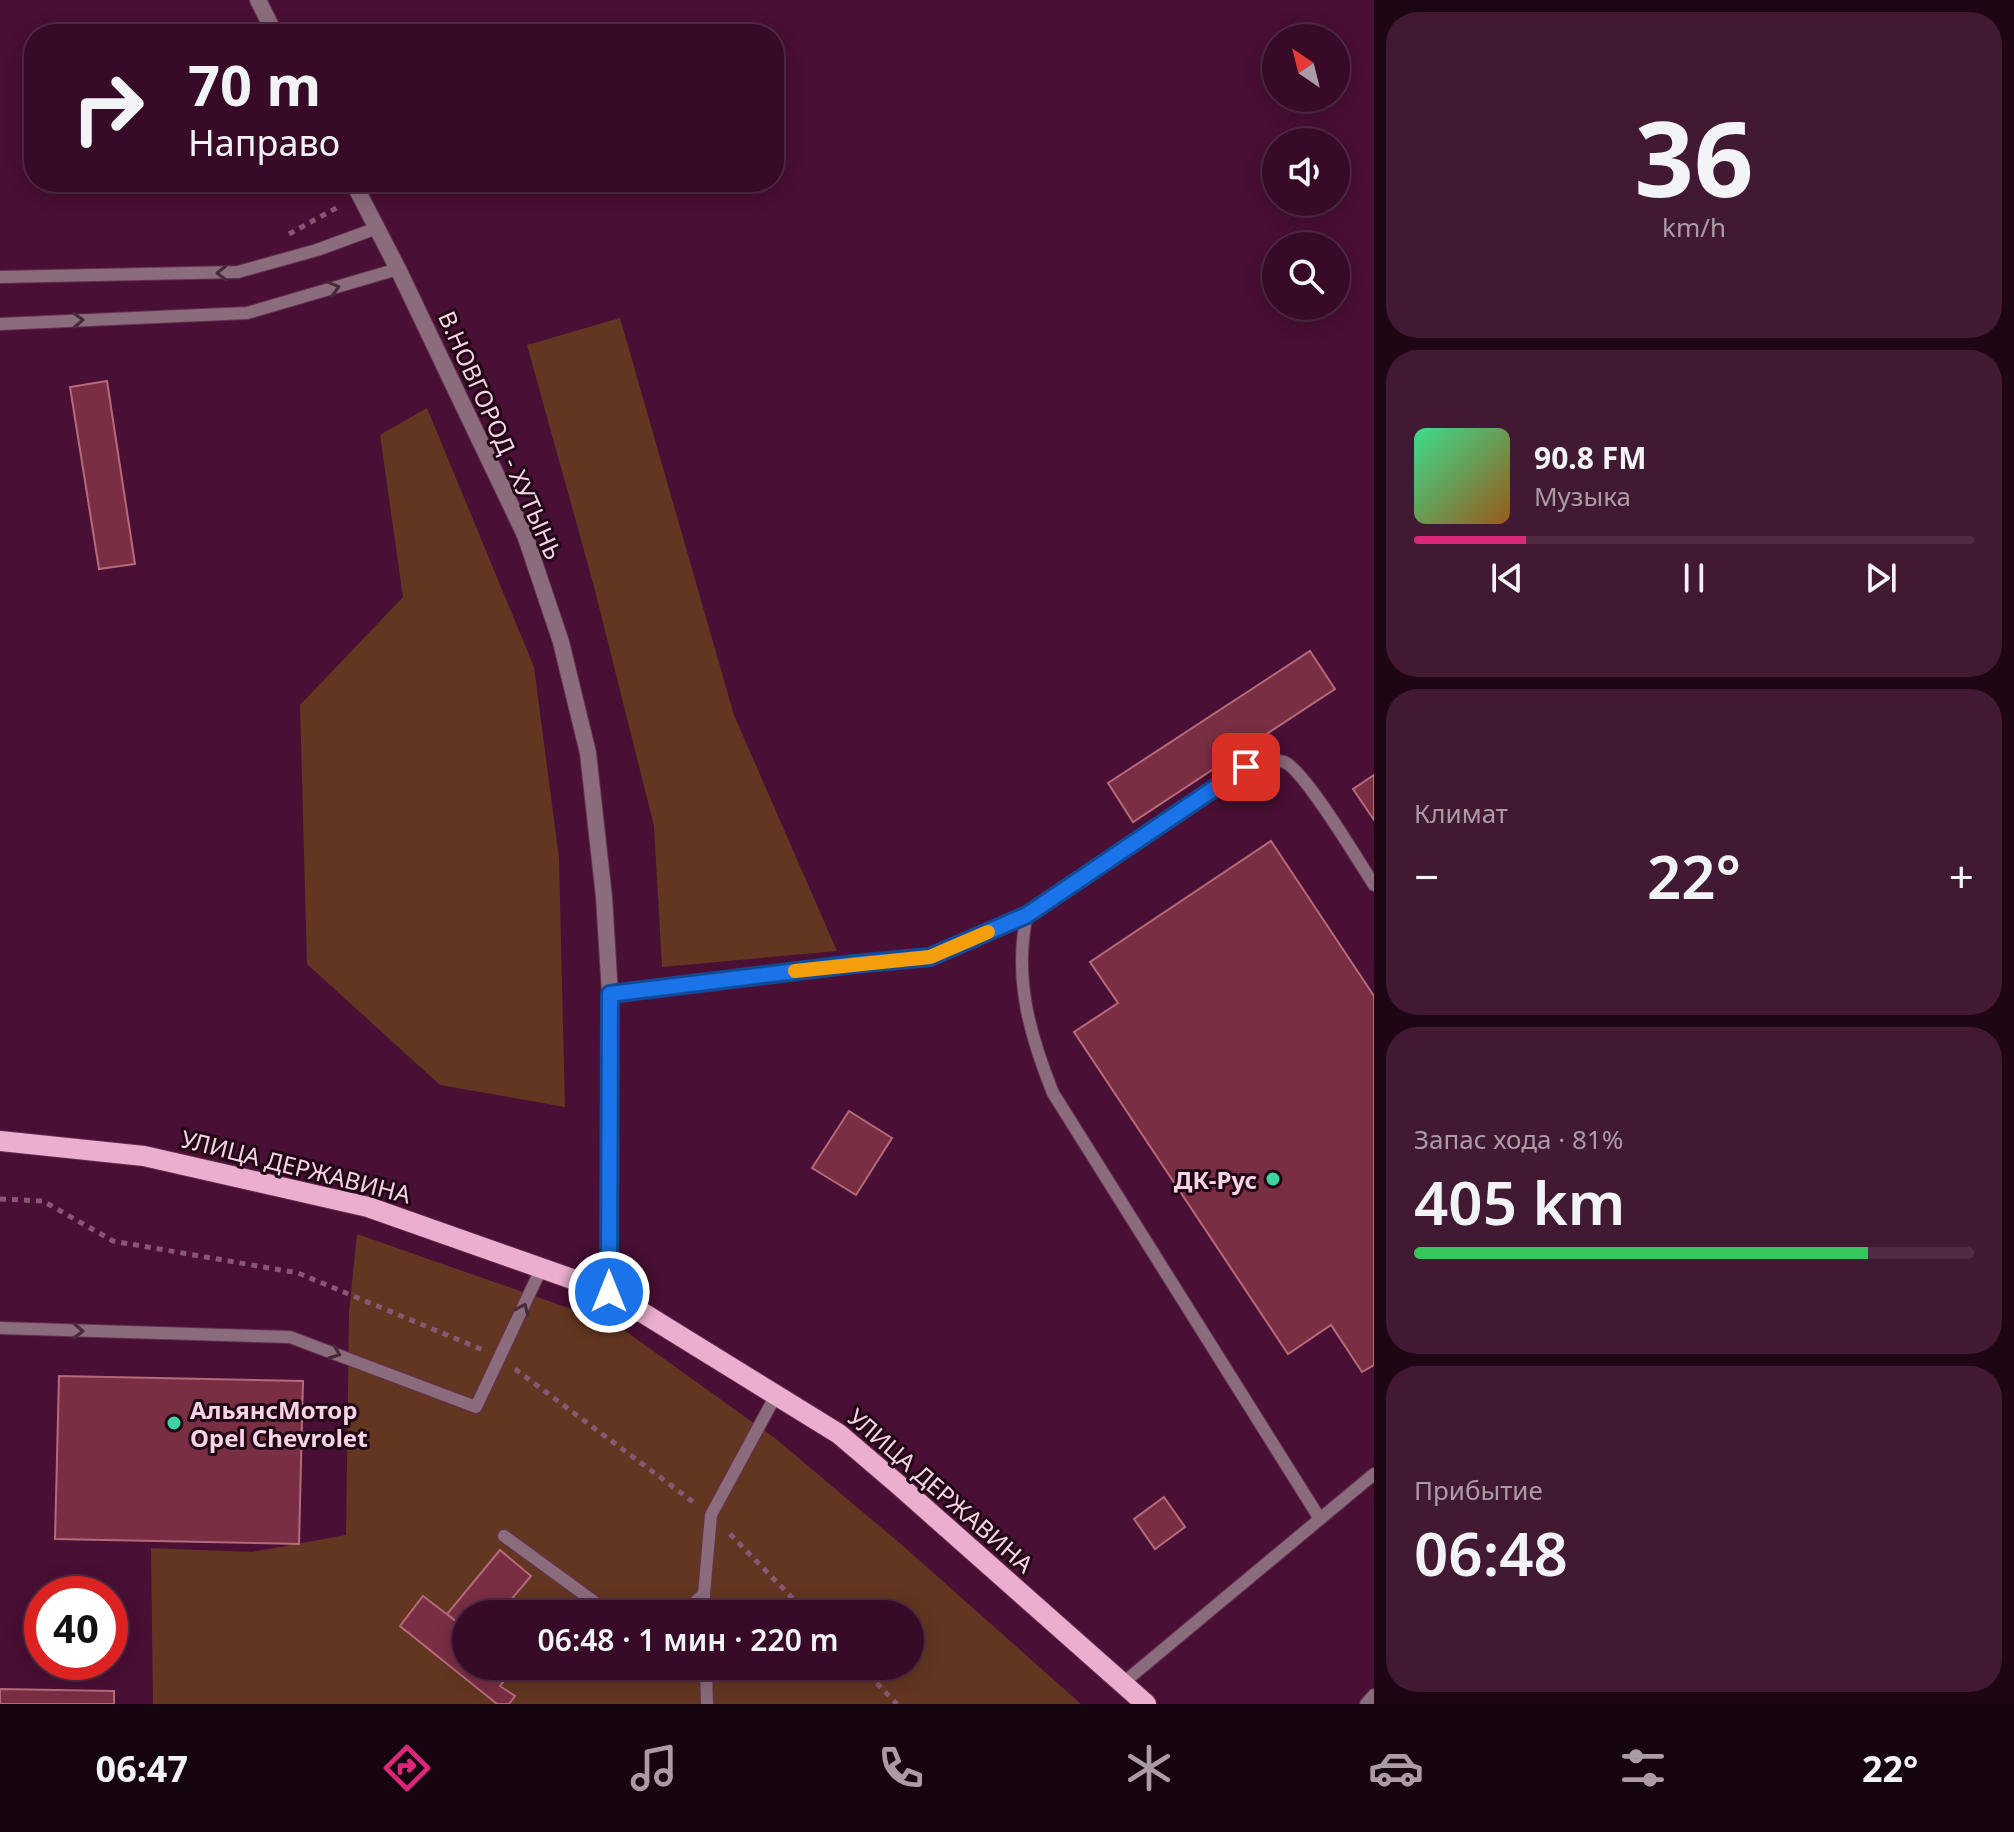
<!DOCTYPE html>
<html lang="ru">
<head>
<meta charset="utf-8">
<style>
	:root { --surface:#370b27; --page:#421933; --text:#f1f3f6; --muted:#aa9ba7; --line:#512b44; --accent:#db2777 }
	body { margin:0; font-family:"Noto Sans",sans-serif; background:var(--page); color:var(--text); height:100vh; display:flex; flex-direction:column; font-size:30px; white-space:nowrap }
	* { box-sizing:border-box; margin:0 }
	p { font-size:26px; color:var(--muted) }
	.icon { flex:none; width:44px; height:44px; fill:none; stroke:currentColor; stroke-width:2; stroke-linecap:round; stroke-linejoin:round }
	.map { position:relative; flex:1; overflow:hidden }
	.drawer { display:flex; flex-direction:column; gap:12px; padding:12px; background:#1e0615; width:640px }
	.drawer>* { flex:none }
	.top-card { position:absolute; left:24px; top:24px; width:760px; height:168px; border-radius:32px; box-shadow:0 4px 20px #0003,0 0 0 2px var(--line); background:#370b27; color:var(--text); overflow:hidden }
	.needle { width:52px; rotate:325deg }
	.tools { position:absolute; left:1262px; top:24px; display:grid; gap:16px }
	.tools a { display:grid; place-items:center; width:88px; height:88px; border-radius:50%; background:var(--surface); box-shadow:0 4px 20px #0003,0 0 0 2px var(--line); font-size:40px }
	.speed { position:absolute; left:24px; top:1576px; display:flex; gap:16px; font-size:40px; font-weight:700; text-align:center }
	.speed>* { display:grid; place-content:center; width:104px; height:104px; border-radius:50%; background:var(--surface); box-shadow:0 4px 20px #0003,0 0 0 2px var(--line); line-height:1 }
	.speed .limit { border:12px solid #d22; background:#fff; color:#111 }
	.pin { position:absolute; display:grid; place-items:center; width:68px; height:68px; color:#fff; margin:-34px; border-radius:16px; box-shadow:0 4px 12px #0006 }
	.me { position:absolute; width:88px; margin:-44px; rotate:0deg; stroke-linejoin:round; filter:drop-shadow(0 0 6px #0008) }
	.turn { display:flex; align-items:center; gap:28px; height:168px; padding:0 32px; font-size:36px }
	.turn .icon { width:104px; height:104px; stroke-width:2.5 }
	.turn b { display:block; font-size:56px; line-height:68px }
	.big { font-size:60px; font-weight:600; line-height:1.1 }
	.drawer .tile { flex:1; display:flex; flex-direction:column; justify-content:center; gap:12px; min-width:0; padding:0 28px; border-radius:32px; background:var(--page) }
	.drawer .dial { align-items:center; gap:0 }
	.dial b { font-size:104px; line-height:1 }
	.song { display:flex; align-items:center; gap:24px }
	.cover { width:96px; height:96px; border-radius:12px; background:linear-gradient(135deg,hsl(150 70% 55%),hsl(30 70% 35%)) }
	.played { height:8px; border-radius:4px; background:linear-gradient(90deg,var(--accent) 20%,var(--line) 20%) }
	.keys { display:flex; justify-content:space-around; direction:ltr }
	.heat { display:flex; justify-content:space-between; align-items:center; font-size:44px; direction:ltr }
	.charge { height:12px; border-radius:6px; background:linear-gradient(90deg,#34c759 81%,var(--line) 0) }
	.trip { position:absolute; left:452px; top:1600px; width:472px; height:80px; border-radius:40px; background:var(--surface); box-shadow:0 4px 20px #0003,0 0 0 2px var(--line); font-weight:600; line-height:80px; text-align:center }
	.tabs { display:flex; height:128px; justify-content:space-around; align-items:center; background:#160410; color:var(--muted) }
	.tabs .icon { width:56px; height:56px }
	.tabs .selected { color:var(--accent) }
	.tabs b { font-size:36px; color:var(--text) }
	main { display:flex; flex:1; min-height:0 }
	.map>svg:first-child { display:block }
	.green { fill:#623621; fill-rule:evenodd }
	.building { fill:#7a2e43; stroke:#b56a7a; stroke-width:2 }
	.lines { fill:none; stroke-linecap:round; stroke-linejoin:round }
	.service-casing { stroke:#652e50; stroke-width:14 }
	.tertiary-casing { stroke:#652e50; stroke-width:18 }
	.primary-casing { stroke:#652e50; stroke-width:22 }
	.path { stroke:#895674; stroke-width:5; stroke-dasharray:6 6; stroke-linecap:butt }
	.service { stroke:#8a6c7c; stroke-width:12 }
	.tertiary { stroke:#8a6c7c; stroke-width:16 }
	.primary { stroke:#ebaece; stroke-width:20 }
	.oneway { stroke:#462b3a }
	.route-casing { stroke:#114b97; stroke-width:20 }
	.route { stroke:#1a73e8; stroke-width:14 }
	.slow { stroke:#f59e0b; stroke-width:14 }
	.poi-dot { fill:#3ed4a2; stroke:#210817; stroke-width:3 }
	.labels { text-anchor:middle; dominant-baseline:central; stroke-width:6; stroke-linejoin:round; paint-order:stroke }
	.street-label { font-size:24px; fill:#f8d2e5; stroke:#210817 }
	.poi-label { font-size:24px; font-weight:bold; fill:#f8d2e5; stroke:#210817; text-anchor:end }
</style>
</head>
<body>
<main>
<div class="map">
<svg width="1374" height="1704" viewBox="0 0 1374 1704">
	<rect width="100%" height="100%" fill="#490f34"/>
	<g class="green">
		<path d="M620,318l114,397 103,236 -175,16 -8,-141 -61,-243 -66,-238z"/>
		<path d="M427,408l107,259 25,191 6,249 -125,-22 -133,-121 -7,-259 103,-108 -23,-162z"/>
		<path d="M357,1234l260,91 159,114 126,106 179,159h-928l-2,-156 101,4 94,-17 3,-223zM466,1614h444v52h-444z"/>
	</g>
	<g class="building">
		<path d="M107,381l28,183 -36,5 -29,-182z"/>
		<path d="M1310,651l25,38 -202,133 -25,-39z"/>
		<path d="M1374,775v45l-21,-31z"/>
		<path d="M1271,841l103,155v369l-12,7 -31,-47 -43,29 -214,-322 44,-29 -28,-41z"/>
		<path d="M849,1111l43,27 -36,57 -44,-27z"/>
		<path d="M59,1376l244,5 -4,163 -244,-5z"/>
		<path d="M1164,1497l21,30 -30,22 -21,-30z"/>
		<path d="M500,1550l31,26 -32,38h-33v15l-19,-15z"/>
		<path d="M423,1596l43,33v37l49,1 -15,19 15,10 -6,8h-12l-97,-78z"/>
		<path d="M0,1689l114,2v13h-114z"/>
	</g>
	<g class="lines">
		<g class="service-casing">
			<g id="service">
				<path d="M0,277l238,-5 79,-22 60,-22"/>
				<path d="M0,324l247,-11 151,-44"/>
				<path d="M610,994l244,-30 76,-7 97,-42"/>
				<path d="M0,1328l290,9 186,70 66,-140"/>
				<path d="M1320,1519l-267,-426c-23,-57 -40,-116 -26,-178l219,-148c12,-3 26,-9 38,-5 20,7 75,100 90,123"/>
				<path d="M504,1536l107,78"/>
				<path d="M704,1594l1,20"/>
				<path d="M682,1614l22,-20 7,-79 65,-120"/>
				<path d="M706,1666l1,38"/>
				<path d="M1123,1683l251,-209"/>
				<path d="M1366,1704l8,-9"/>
			</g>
		</g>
		<g class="tertiary-casing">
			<g id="tertiary">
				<path d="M258,0l17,34"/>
				<path d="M353,182l45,87 127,266 36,107 27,111 16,144 6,97 -1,298"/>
			</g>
		</g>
		<g class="primary-casing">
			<path id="primary" d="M0,1141l144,15 224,51 241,85 230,142 62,53 245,217"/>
		</g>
		<g class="path">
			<path d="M289,234l51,-28"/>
			<path d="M0,1199l43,2 70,40 185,32 185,77"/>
			<path d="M515,1369l181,135"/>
			<path d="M730,1534l78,80"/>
			<path d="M860,1666l37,38"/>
		</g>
		<use href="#service" class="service"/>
		<use href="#tertiary" class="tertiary"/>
		<use href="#primary" class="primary"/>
	</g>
	<defs><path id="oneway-chevron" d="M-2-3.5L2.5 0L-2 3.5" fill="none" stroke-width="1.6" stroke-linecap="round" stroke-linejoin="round" transform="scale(2)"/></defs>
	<g class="oneway">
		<use href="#oneway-chevron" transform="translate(222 273) rotate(179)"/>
		<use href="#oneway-chevron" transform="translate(334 288) rotate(-16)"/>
		<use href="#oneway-chevron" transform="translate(78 320) rotate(-3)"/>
		<use href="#oneway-chevron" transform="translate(523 1309) rotate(-66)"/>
		<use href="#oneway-chevron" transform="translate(78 1331) rotate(2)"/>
		<use href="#oneway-chevron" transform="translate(335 1353) rotate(21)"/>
	</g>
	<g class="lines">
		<g class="route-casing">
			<path id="route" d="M609,1292l1,-298 244,-30 76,-7 97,-42 219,-148"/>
		</g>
		<use href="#route" class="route"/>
		<path class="slow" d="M795,971l135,-14 58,-25"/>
	</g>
	<g class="poi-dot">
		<circle cx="1273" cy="1179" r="8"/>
		<circle cx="174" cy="1423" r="8"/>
	</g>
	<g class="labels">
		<g class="street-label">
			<text transform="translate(501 435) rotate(66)">В.НОВГОРОД - ХУТЫНЬ</text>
			<text transform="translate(296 1166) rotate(14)">УЛИЦА ДЕРЖАВИНА</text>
			<text transform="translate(941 1490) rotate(41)">УЛИЦА ДЕРЖАВИНА</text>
		</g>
		<g class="poi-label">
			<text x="1257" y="1179">ДК-Рус</text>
			<text x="190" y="1409" text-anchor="start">АльянсМотор<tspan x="190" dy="28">Opel Chevrolet</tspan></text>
		</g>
	</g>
</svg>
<div class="tools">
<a><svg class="needle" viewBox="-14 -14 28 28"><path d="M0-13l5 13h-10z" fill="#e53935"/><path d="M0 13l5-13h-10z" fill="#aa9ba7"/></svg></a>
<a><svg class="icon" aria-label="sound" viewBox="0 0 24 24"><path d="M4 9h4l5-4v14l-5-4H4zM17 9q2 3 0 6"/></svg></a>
<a><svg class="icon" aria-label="search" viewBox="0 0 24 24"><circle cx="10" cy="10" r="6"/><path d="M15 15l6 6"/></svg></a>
</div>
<div class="speed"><div class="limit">40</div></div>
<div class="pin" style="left:1246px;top:767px;background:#d93025"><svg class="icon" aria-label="arrive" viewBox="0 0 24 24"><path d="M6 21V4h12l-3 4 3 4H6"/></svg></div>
<svg class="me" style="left:609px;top:1292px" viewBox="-20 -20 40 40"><circle r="17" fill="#1a73e8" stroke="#fff" stroke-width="3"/><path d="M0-11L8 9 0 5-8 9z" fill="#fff"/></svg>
<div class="trip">06:48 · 1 мин · 220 m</div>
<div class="top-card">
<div class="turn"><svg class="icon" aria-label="right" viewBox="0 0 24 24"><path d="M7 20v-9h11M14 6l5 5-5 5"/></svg><div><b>70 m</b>Направо</div></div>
</div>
</div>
<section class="drawer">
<div class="tile dial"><b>36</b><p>km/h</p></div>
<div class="tile">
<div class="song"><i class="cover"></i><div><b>90.8 FM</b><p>Музыка</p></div></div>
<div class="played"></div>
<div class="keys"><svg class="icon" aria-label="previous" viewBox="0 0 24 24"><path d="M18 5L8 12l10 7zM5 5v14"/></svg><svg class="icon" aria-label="pause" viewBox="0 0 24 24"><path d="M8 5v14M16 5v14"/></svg><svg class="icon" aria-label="next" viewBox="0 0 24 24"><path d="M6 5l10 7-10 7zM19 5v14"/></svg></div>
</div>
<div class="tile"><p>Климат</p>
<div class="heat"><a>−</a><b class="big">22°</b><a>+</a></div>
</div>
<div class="tile"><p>Запас хода · 81%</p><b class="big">405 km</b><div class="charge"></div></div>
<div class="tile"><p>Прибытие</p><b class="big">06:48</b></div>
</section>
</main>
<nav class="tabs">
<b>06:47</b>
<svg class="icon selected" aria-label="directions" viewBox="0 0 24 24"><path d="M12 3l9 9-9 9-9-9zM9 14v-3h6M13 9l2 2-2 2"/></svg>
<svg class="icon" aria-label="music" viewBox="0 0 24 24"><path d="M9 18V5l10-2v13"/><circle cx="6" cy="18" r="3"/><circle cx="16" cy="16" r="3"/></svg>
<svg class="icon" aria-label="phone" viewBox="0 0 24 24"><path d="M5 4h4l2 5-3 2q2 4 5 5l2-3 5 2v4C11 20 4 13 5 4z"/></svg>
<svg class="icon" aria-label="climate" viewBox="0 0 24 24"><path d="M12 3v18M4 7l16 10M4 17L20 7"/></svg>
<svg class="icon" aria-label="car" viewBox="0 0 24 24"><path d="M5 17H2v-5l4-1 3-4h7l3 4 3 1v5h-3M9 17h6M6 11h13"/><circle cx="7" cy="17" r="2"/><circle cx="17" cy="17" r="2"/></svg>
<svg class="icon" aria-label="filters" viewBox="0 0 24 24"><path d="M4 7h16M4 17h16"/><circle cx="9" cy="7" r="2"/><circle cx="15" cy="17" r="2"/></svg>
<b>22°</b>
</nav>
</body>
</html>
